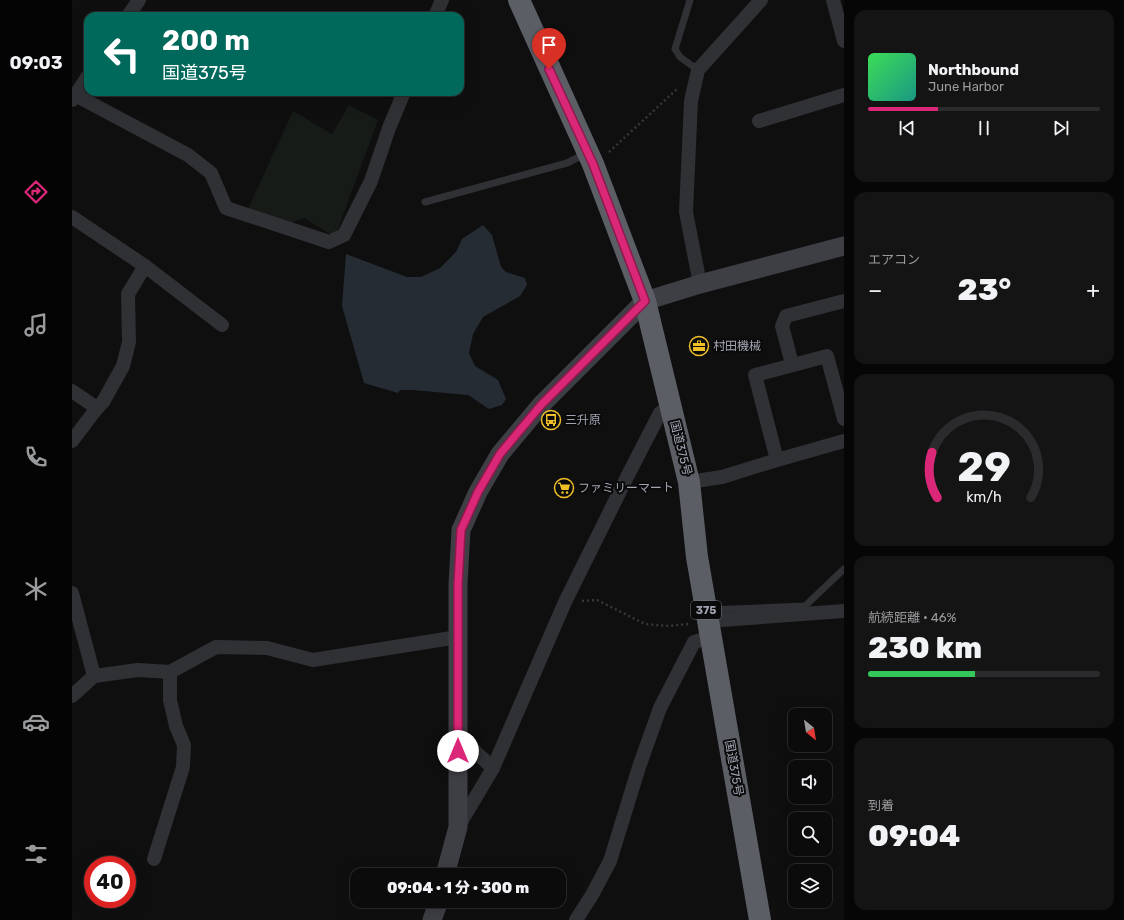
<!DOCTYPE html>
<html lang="ja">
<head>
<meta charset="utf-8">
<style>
	:root { --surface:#0b0b0c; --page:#141415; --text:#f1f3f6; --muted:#9a9b9d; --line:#2b2b2d; --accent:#db2777 }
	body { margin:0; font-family:Rubik,"Noto Sans JP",sans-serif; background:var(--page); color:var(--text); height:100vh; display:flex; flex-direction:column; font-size:15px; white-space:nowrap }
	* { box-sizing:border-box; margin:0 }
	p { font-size:13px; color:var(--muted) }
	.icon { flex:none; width:22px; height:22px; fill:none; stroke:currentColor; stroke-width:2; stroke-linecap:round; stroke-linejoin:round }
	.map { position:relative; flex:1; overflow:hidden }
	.sheet { display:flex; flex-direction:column; gap:10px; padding:10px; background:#060607; width:280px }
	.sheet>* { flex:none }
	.hud { position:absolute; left:12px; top:12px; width:380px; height:84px; border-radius:12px; box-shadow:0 4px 16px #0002,0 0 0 1px var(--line); background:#00695c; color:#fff; overflow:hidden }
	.needle { width:26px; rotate:150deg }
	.tools { position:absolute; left:716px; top:708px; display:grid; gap:8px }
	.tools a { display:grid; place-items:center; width:44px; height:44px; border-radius:8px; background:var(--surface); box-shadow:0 4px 16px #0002,0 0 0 1px var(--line); font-size:20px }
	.speed { position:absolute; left:12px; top:856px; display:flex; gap:8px; font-size:20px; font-weight:700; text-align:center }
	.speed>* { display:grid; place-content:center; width:52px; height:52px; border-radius:50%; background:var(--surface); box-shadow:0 4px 16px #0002,0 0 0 1px var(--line); line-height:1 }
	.speed .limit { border:6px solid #d22; background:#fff; color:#111 }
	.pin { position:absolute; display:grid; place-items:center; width:34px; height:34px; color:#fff; margin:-41px -17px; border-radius:50% 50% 50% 0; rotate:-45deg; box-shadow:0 0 4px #0007 }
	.pin .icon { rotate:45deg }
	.me { position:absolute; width:44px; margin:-22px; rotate:0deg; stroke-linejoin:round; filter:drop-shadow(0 0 3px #0008) }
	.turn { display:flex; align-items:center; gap:14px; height:84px; padding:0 12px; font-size:18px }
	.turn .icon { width:52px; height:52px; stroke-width:2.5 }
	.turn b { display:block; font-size:28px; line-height:34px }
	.big { font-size:30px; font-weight:800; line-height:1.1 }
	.sheet .tile { flex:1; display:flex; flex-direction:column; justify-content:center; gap:6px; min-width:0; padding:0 14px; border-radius:12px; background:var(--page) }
	.sheet .dial { align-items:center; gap:0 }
	.dial svg { height:104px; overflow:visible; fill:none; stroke:var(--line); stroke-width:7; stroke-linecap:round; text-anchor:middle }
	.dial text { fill:var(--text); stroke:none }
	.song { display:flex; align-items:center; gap:12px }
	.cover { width:48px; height:48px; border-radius:6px; background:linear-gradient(135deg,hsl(130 70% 55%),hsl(170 70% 35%)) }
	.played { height:4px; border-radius:2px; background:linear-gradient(90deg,var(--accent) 30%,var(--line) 30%) }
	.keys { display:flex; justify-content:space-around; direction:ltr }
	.heat { display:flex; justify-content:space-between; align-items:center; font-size:22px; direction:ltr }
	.charge { height:6px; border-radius:3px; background:linear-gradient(90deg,#34c759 46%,var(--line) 0) }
	.trip { position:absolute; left:278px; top:868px; width:216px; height:40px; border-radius:12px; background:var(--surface); box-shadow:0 4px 16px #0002,0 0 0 1px var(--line); font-weight:800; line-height:40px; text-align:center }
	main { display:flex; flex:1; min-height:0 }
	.tabs { display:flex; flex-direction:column; width:72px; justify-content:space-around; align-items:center; background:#040405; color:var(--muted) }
	.tabs .icon { width:28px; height:28px }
	.tabs .selected { color:var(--accent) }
	.tabs b { font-size:18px; color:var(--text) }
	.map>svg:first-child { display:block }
	.green { fill:#161b17 }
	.water { fill:#262c34 }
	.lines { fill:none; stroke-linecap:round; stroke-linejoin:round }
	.path { stroke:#36373c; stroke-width:2.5; stroke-dasharray:2 3; stroke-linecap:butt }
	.lane { stroke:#303135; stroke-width:7 }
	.street { stroke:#303135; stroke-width:14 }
	.secondary { stroke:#3e3f45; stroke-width:19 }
	.highway { stroke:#5c5e66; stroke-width:22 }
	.route-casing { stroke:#8e194d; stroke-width:10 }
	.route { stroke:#db2777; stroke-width:7 }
	.labels { text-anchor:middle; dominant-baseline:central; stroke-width:4; stroke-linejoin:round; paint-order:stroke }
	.shield { fill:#0a0a0b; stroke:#73767f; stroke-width:1 }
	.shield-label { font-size:11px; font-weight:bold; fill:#a0a4b1 }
	.poi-label { font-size:12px; fill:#a0a4b1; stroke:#0a0a0b; text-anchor:start }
	.street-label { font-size:12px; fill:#a0a4b1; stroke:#0a0a0b }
</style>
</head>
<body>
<main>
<nav class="tabs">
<b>09:03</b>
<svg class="icon selected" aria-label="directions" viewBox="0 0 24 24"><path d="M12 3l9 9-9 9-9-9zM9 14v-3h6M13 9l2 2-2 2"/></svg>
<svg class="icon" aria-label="music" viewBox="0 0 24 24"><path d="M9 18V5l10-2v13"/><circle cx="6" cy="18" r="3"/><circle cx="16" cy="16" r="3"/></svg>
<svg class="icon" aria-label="phone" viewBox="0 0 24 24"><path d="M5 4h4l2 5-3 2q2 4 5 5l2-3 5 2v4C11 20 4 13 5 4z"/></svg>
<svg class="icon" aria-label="climate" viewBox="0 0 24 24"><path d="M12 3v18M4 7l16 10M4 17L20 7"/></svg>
<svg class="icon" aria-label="car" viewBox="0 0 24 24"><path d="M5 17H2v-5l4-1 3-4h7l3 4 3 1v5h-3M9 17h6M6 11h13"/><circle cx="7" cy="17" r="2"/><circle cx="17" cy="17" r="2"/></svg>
<svg class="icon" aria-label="filters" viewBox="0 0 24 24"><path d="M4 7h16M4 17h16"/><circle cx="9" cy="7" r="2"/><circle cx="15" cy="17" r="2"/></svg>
</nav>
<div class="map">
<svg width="772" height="920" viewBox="0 0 772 920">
	<rect width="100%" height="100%" fill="#0f0f10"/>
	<path class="green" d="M277,105l29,15 -43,117 -31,-19 -30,11 -29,-14 48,-104 39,23z"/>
	<path class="water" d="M411,225l9,10 9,32 5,5 19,6 2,7 -7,11 -37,21 -10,17 -4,19 6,13 23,14 8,19 -4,6 -13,4 -21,-14 -55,-5h-13l-2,3 -34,-10 -22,-77 4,-52 61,23h14l19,-9 16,-16 6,-13z"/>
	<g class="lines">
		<g class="path">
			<path d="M537,152l68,-63"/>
			<path d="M510,601l15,-1 48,24 23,2 21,-2"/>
		</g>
		<g class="lane">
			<path d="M618,0l-15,49 5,8 18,13"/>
			<path d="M353,202l142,-39 18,-9"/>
			<path d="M636,610l97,-4 39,-37"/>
		</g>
		<g class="street">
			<path d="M761,0l11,41"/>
			<path d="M56,16l11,-16"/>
			<path d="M363,16l7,-16"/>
			<path d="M3,95l113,60 23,18 15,35 103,34 15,-7 27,-54 18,-53 15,-36"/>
			<path d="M0,100l16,-24"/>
			<path d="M687,121l85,-26"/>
			<path d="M0,217l73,49 77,59"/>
			<path d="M628,284l-14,-72 5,-111 7,-31 63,-70"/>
			<path d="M720,364l-10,-38 4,-10 58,-15"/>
			<path d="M0,391l25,17 -25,33"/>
			<path d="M25,408l6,-6 20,-36 6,-24 -1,-48 17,-28"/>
			<path d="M705,460l-22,-85 72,-19 17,63"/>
			<path d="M617,482l33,-5 55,-17 67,-19"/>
			<path d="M0,593l22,83"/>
			<path d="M636,621l136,-10"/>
			<path d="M0,696l22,-20 44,-6 32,2 46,-25 51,1 46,12 145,-23"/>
			<path d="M386,736l35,32"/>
			<path d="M386,827l35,-59 72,-166 64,-129 31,-60 11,-6"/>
			<path d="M82,859l29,-92 1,-22 -8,-19 -6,-26v-28"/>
			<path d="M504,920l16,-25 18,-34 29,-94 21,-59 34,-66 17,-5"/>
		</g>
		<g class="secondary">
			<path d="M373,875l13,-48v-243l3,-54 17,-38 22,-38 41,-49 104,-104 55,-17 144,-38"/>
			<path d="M360,920l7,-19"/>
		</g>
		<path class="highway" d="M447,0l74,164 52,137 44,181 8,75 63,363"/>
	</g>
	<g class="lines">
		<g class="route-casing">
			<path id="route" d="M386,751v-167l3,-54 17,-38 22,-38 41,-49 104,-104 -52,-137 -44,-95"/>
		</g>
		<use href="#route" class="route"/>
	</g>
	<defs>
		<g id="office-ring" transform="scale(1)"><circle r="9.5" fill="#0a0a0b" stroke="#efbf28" stroke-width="1.5"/><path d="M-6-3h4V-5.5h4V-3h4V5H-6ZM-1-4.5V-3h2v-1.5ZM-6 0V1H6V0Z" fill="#efbf28"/></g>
		<g id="bus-ring" transform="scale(1)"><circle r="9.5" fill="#0a0a0b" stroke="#efbf28" stroke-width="1.5"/><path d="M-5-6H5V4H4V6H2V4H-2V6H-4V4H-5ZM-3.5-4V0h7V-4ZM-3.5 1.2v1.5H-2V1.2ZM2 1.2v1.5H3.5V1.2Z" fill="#efbf28"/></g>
		<g id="supermarket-ring" transform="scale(1)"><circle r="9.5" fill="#0a0a0b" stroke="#efbf28" stroke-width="1.5"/><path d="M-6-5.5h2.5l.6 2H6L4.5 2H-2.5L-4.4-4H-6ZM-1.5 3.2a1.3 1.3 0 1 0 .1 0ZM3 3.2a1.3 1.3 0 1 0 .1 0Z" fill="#efbf28"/></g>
	</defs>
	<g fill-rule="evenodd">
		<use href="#office-ring" x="627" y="346"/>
		<use href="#bus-ring" x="479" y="420"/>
		<use href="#supermarket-ring" x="492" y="488"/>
	</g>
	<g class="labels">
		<rect class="shield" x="619" y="601" width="30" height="18" rx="3"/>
		<g class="shield-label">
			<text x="634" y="610">375</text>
		</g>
		<g class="poi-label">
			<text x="641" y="346">村田機械</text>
			<text x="493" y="420">三升原</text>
			<text x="506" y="488">ファミリーマート</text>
		</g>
		<g class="street-label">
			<text transform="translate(609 448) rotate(76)">国道375号</text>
			<text transform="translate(662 768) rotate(80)">国道375号</text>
		</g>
	</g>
</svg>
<div class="tools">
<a><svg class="needle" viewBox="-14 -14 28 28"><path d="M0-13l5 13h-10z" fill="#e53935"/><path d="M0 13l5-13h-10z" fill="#9a9b9d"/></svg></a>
<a><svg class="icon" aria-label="sound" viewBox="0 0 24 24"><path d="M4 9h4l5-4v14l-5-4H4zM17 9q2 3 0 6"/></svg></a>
<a><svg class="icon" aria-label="search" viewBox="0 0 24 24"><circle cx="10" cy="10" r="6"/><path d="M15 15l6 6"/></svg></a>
<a><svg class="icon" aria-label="layers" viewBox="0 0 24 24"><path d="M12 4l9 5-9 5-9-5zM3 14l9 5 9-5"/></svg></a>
</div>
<div class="speed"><div class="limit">40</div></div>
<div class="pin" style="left:477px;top:69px;background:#d93025"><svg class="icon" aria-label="arrive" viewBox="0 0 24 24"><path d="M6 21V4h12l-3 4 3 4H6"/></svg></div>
<svg class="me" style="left:386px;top:751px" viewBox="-20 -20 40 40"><circle r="19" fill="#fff"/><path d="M0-13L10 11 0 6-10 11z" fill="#db2777"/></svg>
<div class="trip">09:04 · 1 分 · 300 m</div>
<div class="hud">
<div class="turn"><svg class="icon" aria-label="left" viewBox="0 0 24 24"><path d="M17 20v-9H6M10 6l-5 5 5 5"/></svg><div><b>200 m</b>国道375号</div></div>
</div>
</div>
<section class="sheet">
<div class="tile">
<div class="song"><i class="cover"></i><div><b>Northbound</b><p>June Harbor</p></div></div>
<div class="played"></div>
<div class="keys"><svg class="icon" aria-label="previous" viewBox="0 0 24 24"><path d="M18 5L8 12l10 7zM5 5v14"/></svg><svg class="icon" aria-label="pause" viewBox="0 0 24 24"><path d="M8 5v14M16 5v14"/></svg><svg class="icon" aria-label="next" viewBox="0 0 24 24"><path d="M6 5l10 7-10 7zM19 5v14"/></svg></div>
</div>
<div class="tile"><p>エアコン</p>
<div class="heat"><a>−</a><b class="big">23°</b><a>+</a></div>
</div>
<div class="tile dial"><svg viewBox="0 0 100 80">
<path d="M14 69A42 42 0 1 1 86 69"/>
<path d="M14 69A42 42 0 0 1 10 34" stroke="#db2777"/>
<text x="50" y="56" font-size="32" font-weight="700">29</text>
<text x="50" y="72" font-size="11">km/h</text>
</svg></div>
<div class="tile"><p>航続距離 · 46%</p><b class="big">230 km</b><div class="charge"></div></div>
<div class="tile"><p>到着</p><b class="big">09:04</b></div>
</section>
</main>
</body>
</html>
